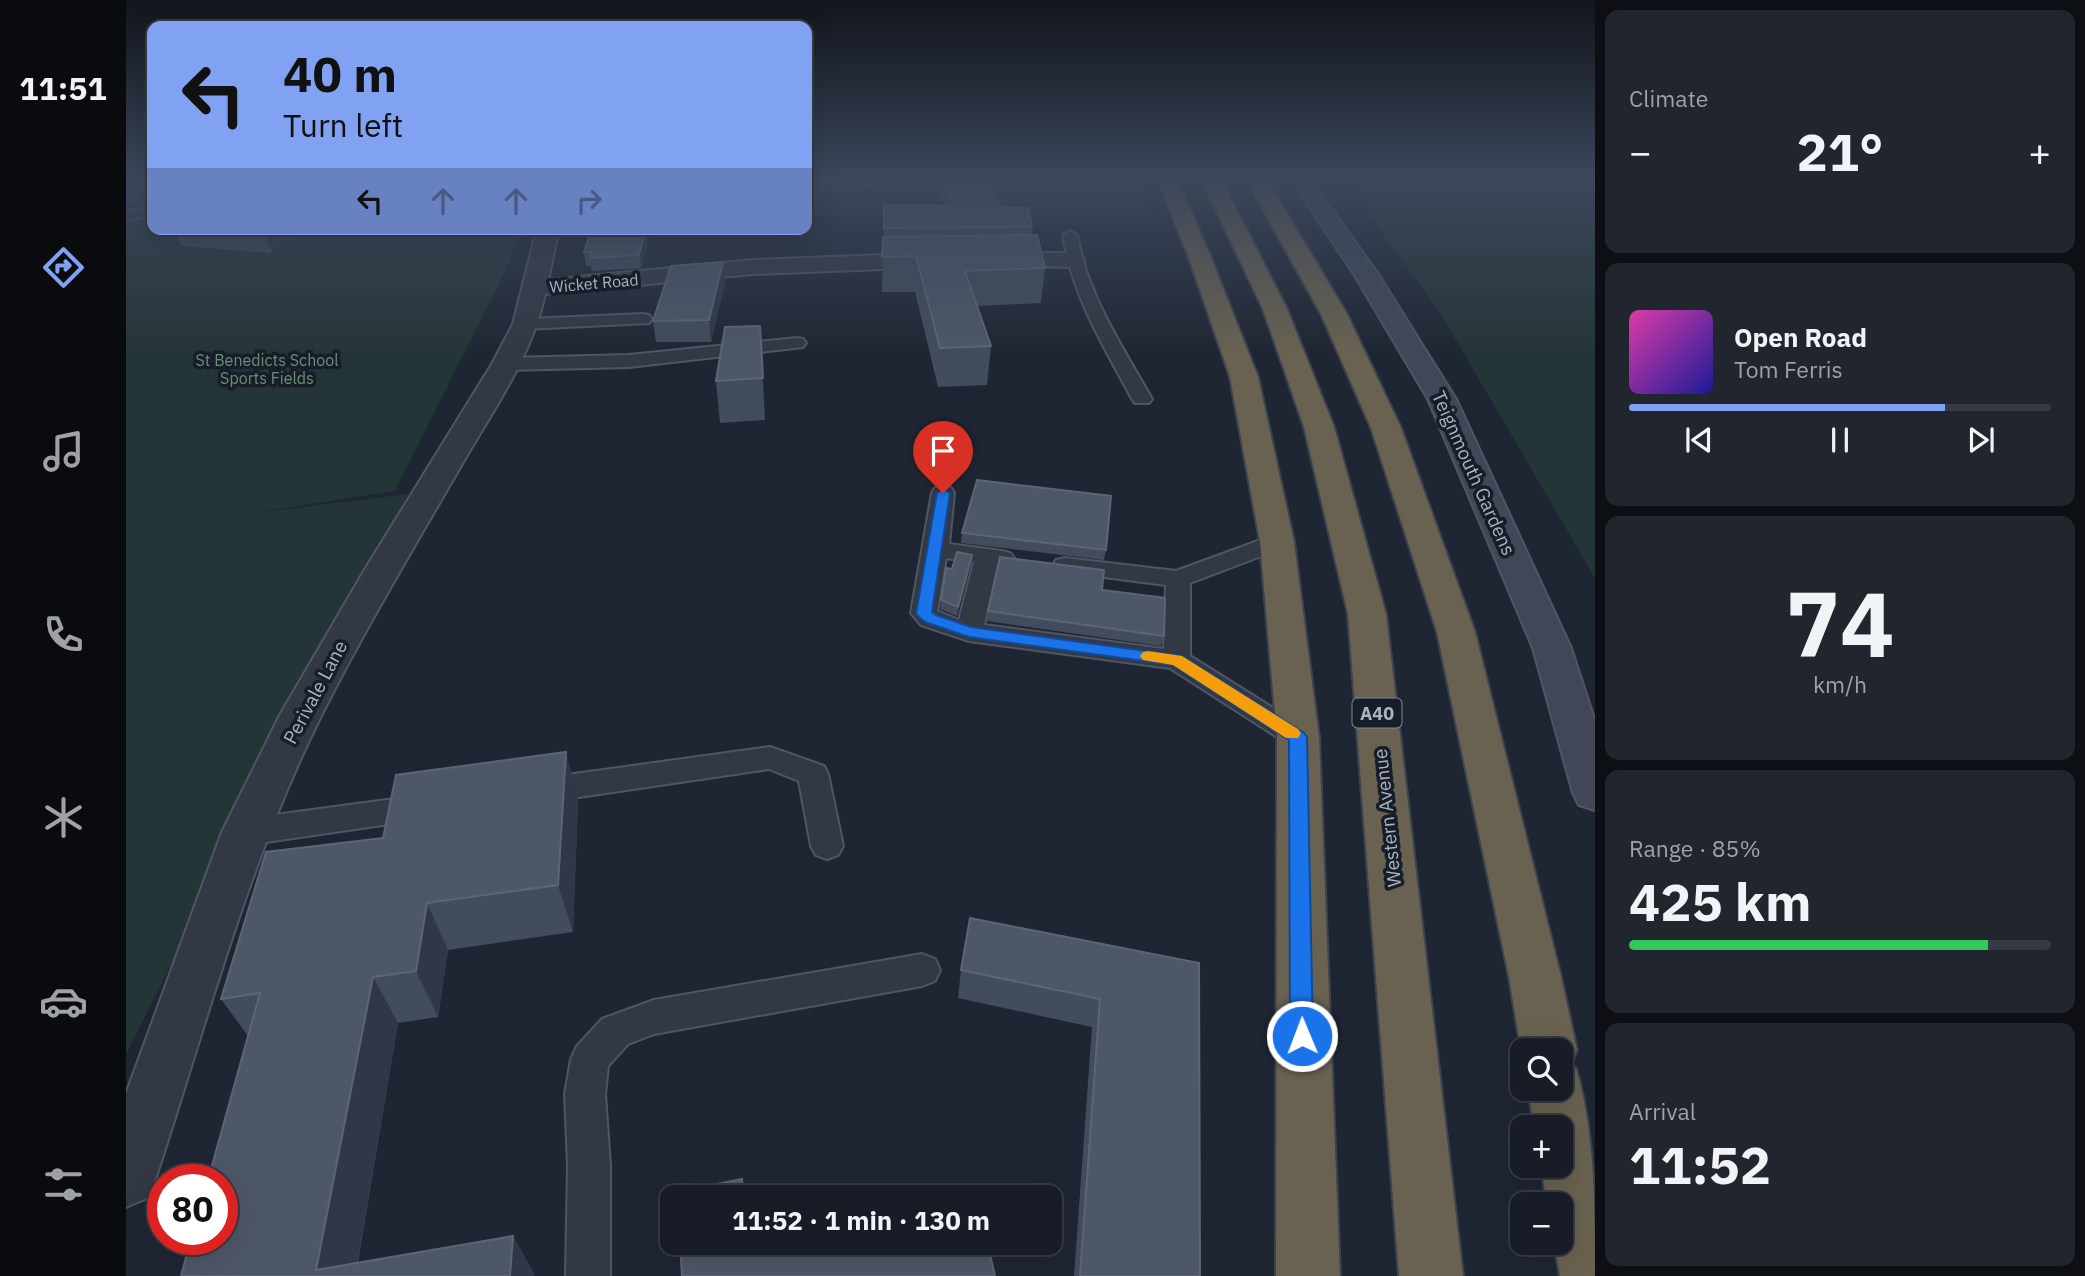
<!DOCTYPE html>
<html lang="en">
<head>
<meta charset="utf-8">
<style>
	:root { --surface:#171c26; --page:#20252e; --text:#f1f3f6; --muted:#9ea1a7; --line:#363a43; --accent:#81a2f2 }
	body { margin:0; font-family:"IBM Plex Sans",sans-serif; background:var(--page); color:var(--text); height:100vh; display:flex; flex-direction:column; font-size:26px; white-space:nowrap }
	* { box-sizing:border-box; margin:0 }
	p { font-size:23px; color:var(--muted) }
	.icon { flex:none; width:38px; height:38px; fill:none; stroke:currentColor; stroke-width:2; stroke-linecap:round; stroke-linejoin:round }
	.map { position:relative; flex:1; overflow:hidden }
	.side { display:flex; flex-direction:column; gap:10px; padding:10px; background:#0d0f15; width:490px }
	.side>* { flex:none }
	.top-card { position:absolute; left:21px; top:21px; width:665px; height:214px; border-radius:14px; box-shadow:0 7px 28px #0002,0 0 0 2px var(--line); background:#81a2f2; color:#111; overflow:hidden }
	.tools { position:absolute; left:1384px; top:1038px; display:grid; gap:14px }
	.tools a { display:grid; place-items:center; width:63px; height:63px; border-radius:14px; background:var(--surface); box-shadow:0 7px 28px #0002,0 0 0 2px var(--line); font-size:35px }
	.speed { position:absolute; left:21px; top:1164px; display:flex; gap:14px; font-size:35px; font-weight:700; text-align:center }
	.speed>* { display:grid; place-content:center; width:91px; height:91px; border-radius:50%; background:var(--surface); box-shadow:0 7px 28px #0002,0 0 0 2px var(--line); line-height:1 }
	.speed .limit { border:10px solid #d22; background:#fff; color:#111 }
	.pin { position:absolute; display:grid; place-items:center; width:60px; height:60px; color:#fff; margin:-72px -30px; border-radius:50% 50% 50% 0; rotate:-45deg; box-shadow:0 0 7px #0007 }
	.pin .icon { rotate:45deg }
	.me { position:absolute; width:77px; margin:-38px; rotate:359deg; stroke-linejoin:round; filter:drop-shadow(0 0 5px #0008) }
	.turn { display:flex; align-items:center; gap:24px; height:147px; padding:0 21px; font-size:32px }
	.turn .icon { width:91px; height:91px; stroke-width:2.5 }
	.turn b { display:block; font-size:49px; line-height:60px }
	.lanes { display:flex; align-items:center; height:66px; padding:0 21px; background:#0003; justify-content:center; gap:35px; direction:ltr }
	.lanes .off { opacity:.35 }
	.big { font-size:52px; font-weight:700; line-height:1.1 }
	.side .tile { flex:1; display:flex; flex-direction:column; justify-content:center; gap:10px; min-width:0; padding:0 24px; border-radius:14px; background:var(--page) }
	.side .dial { align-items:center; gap:0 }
	.dial b { font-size:91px; line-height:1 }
	.song { display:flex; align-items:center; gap:21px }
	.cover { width:84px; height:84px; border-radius:10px; background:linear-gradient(135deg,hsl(320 70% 55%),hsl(240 70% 35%)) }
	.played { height:7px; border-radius:4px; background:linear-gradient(90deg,var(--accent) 75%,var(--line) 75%) }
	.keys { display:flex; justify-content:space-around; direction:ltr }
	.heat { display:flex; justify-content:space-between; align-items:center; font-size:38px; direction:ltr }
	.charge { height:10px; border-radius:5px; background:linear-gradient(90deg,#34c759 85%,var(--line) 0) }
	.trip { position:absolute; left:534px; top:1185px; width:402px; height:70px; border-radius:14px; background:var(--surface); box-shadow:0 7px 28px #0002,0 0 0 2px var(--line); font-weight:700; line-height:70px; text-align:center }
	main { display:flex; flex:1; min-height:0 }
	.tab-bar { display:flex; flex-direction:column; width:126px; justify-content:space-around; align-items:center; background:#090b0f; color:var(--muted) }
	.tab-bar .icon { width:49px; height:49px }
	.tab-bar .on { color:var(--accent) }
	.tab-bar b { font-size:32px; color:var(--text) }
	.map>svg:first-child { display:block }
	.green { fill:#243537 }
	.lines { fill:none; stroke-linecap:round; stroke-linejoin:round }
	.river { fill:#33405b; fill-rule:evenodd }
	.lane-casing { stroke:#505563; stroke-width:4 }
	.street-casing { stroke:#505563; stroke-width:4 }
	.secondary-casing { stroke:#505563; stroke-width:4 }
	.highway-casing { stroke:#3d424f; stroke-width:4 }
	.lane { fill:#323844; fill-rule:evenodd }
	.street { fill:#323844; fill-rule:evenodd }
	.secondary { fill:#414757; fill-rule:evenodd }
	.highway { fill:#6a6250; fill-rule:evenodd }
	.wall { fill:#434c5c }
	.shaded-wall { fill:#303847 }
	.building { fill:#4e5767; stroke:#5d6575; stroke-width:2 }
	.route { fill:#1a73e8; stroke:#114b97; stroke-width:2 }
	.slow { fill:#f59e0b }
	.labels { text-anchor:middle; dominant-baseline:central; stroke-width:7; stroke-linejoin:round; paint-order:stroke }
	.far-street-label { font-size:16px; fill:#acb2c2; stroke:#181e29 }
	.far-park-label { font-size:16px; fill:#669073; stroke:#181e29 }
	.shield { fill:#181e29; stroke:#808694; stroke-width:2 }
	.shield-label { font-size:18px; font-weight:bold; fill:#acb2c2 }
	.street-label { font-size:19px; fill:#acb2c2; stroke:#181e29 }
</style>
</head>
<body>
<main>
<nav class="tab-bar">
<b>11:51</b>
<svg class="icon on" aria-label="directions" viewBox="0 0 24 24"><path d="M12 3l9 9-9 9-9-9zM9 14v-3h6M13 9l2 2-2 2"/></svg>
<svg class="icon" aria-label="music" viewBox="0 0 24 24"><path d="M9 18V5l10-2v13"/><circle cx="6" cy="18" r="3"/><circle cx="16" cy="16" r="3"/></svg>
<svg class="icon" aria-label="phone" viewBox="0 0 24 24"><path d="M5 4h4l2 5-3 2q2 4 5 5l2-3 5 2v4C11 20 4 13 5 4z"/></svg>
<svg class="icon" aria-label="climate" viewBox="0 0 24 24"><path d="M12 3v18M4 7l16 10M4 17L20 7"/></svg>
<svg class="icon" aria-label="car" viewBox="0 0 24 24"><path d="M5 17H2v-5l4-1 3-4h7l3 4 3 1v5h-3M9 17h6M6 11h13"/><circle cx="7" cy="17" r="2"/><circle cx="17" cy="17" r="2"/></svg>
<svg class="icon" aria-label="filters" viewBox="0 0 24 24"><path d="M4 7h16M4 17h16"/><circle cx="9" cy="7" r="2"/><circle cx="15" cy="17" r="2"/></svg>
</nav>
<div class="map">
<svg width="1469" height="1276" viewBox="0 0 1469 1276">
	<rect width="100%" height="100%" fill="#1f2633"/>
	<g class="green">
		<path d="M0,177h26v52h368l-12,37 -113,225 -141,22 154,-19 -282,560z"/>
		<path d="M681,177h326l17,38h-343z"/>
		<path d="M1228,177h241v401l-156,-267 -86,-119z"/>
	</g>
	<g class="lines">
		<path class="river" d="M0,177h26v19l-26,9z"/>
		<g class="lane-casing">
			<g id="lane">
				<path d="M0,177l26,4v8l-26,-4z"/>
				<path d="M794,178l7,4 -2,3 -118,2v-8z"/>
				<path d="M26,207v8l-26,5v-8z"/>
				<path d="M944,231l7,4c11,61 45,111 75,164l-3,4h-14l-3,-4c-28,-53 -60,-103 -69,-164z"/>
				<path d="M517,314l6,1 3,4 -3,4 -123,6 -9,-5 9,-5z"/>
				<path d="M671,338l6,1 3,4 -3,4 -174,20 -123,3 -9,-6 9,-6 123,-3z"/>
				<path d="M817,486l8,2 3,5 -5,51 53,7 8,2 4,5 -4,5 -13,2 -13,60 180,24 2,-64 -101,-13 -9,-2 -3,-5 3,-5 9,-2 111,13 93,-34h16l4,5 -4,5 -95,36v73l118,74 5,7 -5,7 -10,4 -10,-4 -118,-76 -201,-27 -48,-16 -10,-12 21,-120 3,-5zM820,558l28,4 -15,58 -22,-9z"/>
				<path d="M644,747l54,19 4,8 15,72 -5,9 -11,4 -11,-4 -5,-9 -12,-65 -30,-12 -231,34 -11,-4 -4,-8 4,-8 11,-4z"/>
				<path d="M298,795l11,4 4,8 -4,8 -11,4 -179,26 -11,-4 -5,-9 5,-9 11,-4z"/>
				<path d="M796,954l13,5 5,11 -5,11 -13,5 -268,48 -26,10 -20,22 -3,28 5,72v110h-44l2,-110 -3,-72 6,-35 6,-13 25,-27 52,-19z"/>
			</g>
		</g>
		<g class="street-casing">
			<g id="street">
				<path d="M411,229h22l-11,51 205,-20 181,-7 8,2 3,5 -3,5 -8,2 -181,7 -208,20c-13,62 -52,116 -83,170 -48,83 -97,165 -140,250 -73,145 -115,308 -166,463l-9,21 -21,9v-113l96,-262 58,-117 84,-144 128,-207 21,-40z"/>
				<path d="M865,253h82l8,2 3,5 -3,5 -8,2 -90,-2 -3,-5 3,-5z"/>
			</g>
		</g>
		<g class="secondary-casing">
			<path id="secondary" d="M1168,177h20l5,15 59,82 78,125 115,249 24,74v88l-16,-5 -6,-12 -40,-145 -105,-249 -74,-125 -55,-82z"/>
		</g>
		<g class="highway-casing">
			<g id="highway">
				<path d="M1030,177h20l34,78 48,122 36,165 25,195 21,539h-64l1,-539 -17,-195 -30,-165 -42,-122z"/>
				<path d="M1074,177h20l67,132 47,118 52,187 77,662h-64l-51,-662 -44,-187 -41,-118z"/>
				<path d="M1119,177h20l82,137 54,114 74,204 86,345 16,73 -7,16 6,2c19,65 19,139 19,208h-35l-6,-34h7v-38h-14l-6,-38h20v-39h-27l-6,-39h33v-38h-39v3l-1,-3 -12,-73 -72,-345 -66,-204 -50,-114z"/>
			</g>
		</g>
		<use href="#lane" class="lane"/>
		<use href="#street" class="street"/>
		<use href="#secondary" class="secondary"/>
		<use href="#highway" class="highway"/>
	</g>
	<g class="wall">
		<path d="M810,177h50l14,30 32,20 -1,8 14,33 -4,35 -64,3 14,40 -4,39 -49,2 -23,-95h-33l2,-87 61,1z"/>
		<path d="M48,229h136l-38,24 -91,-7z"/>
		<path d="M524,234l-9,34 -49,3 -1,-5h-5l-2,-14z"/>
		<path d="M597,262l2,20 -14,60h-55l-3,-21z"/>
		<path d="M634,326l5,94 -45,3 -4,-42z"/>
		<path d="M836,533l144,17 -2,10 -143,-17z"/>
		<path d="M846,555l-1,9 -14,52 -17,-7 1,-9z"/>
		<path d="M976,590l62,46 -3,10 -174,-25 1,-10z"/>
		<path d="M452,800l-5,132 -125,18 -10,67 -40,6 -40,239 155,-26 21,38 -353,2 67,-240 -27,-37 162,-161z"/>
		<path d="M1073,963l1,313h-126l18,-249 -134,-29 3,-28z"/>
	</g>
	<g class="shaded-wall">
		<path d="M143,229h41l-38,24 -8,-21z"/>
		<path d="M520,229h3l1,5 -9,34 -2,-13z"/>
		<path d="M597,262l2,20 -14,60 -2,-22z"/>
		<path d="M846,555l-1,9 -14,52 1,-9z"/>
		<path d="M440,752l12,48 -5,132 -15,-47z"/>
		<path d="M301,903l21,47 -10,67 -22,-46z"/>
		<path d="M247,977l25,46 -43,253 -39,-6z"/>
		<path d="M387,1236l21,38v2h-24z"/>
	</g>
	<g class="building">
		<path d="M818,177h42l14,30 28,1 4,19 -148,1v-23l70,1z"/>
		<path d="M103,229h40l-5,3z"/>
		<path d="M466,229h54l-7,26 -49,3 2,-6h-8z"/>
		<path d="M911,235l8,33 -80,3 26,75 -51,2 -24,-92 -34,1 1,-20z"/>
		<path d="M597,262l-14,58 -56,1 18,-55z"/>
		<path d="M634,326l3,52 -47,3 9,-54z"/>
		<path d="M851,480l134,16 -5,54 -144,-17z"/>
		<path d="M831,552l15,3 -14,52 -17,-7 5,-32 6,1z"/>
		<path d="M874,557l104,13 -2,20 63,8 -1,38 -176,-25z"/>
		<path d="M440,752l-8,133 -131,18 -11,68 -43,6 -57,293 197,-34 -3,40h-329l10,-37h31v-59h-14l52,-187 -39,6 45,-147 117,-14 13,-63z"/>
		<path d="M844,918l229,45 1,313h-120l20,-277 -139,-29z"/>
		<path d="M616,1179l1,18h-65l-1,-5z"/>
		<path d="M554,1242h307l8,34h-313z"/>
	</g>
	<linearGradient id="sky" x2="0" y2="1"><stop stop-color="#11151c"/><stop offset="0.5" stop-color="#3c475b"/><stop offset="1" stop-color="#3c475b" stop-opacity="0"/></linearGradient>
	<rect width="1469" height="356" fill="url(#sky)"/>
	<path class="route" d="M817,489l7,4 -18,119 4,3 35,12 211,29 122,77 3,4 6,299 -3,8 -8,3 -8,-3 -4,-8 -1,-296 -116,-75 -204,-28 -44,-15 -9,-8 21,-121z"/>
	<path class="slow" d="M1022,651l34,5 116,73 3,4 -3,5h-12l-113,-73 -30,-5 -3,-4 3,-4z"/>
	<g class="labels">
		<g class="far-street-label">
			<text transform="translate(468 283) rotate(-5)">Wicket Road</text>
		</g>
		<g class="far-park-label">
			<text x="141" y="360">St Benedicts School<tspan x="141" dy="18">Sports Fields</tspan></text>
		</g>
		<rect class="shield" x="1226.5" y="698.5" width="49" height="29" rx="5"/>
		<g class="shield-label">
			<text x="1251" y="713">A40</text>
		</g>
		<g class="street-label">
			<text transform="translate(1348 473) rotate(66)">Teignmouth Gardens</text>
			<text transform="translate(189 692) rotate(-62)">Perivale Lane</text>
			<text transform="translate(1261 818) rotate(-96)">Western Avenue</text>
		</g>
	</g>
</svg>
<div class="tools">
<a><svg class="icon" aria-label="search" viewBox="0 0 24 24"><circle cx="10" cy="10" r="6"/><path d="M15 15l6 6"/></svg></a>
<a>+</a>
<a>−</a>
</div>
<div class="speed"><div class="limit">80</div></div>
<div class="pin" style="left:817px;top:493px;background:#d93025"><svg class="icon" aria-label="arrive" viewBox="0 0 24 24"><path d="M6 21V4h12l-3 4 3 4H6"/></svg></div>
<svg class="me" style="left:1176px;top:1036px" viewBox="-20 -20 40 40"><circle r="17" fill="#1a73e8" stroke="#fff" stroke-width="3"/><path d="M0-11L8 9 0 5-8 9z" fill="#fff"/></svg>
<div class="trip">11:52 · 1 min · 130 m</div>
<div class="top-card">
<div class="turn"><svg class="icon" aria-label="left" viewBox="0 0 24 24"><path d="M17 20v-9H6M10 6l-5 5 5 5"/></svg><div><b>40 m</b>Turn left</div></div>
<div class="lanes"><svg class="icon" aria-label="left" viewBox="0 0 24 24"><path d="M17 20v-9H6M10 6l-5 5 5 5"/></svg><svg class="icon off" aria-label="ahead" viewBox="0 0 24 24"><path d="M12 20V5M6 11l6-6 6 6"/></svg><svg class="icon off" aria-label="ahead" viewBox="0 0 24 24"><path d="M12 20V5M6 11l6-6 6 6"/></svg><svg class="icon off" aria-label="right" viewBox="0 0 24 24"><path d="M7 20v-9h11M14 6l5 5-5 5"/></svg></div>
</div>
</div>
<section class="side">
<div class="tile"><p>Climate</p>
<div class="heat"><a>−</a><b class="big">21°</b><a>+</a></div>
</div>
<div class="tile">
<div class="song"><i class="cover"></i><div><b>Open Road</b><p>Tom Ferris</p></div></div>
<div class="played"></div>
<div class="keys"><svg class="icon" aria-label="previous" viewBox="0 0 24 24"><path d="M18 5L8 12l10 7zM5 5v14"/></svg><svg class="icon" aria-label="pause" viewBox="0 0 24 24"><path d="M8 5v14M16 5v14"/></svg><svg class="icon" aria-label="next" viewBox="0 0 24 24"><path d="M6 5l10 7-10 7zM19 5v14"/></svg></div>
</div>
<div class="tile dial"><b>74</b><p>km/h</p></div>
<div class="tile"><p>Range · 85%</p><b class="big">425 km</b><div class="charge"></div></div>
<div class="tile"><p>Arrival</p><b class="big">11:52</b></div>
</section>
</main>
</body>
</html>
